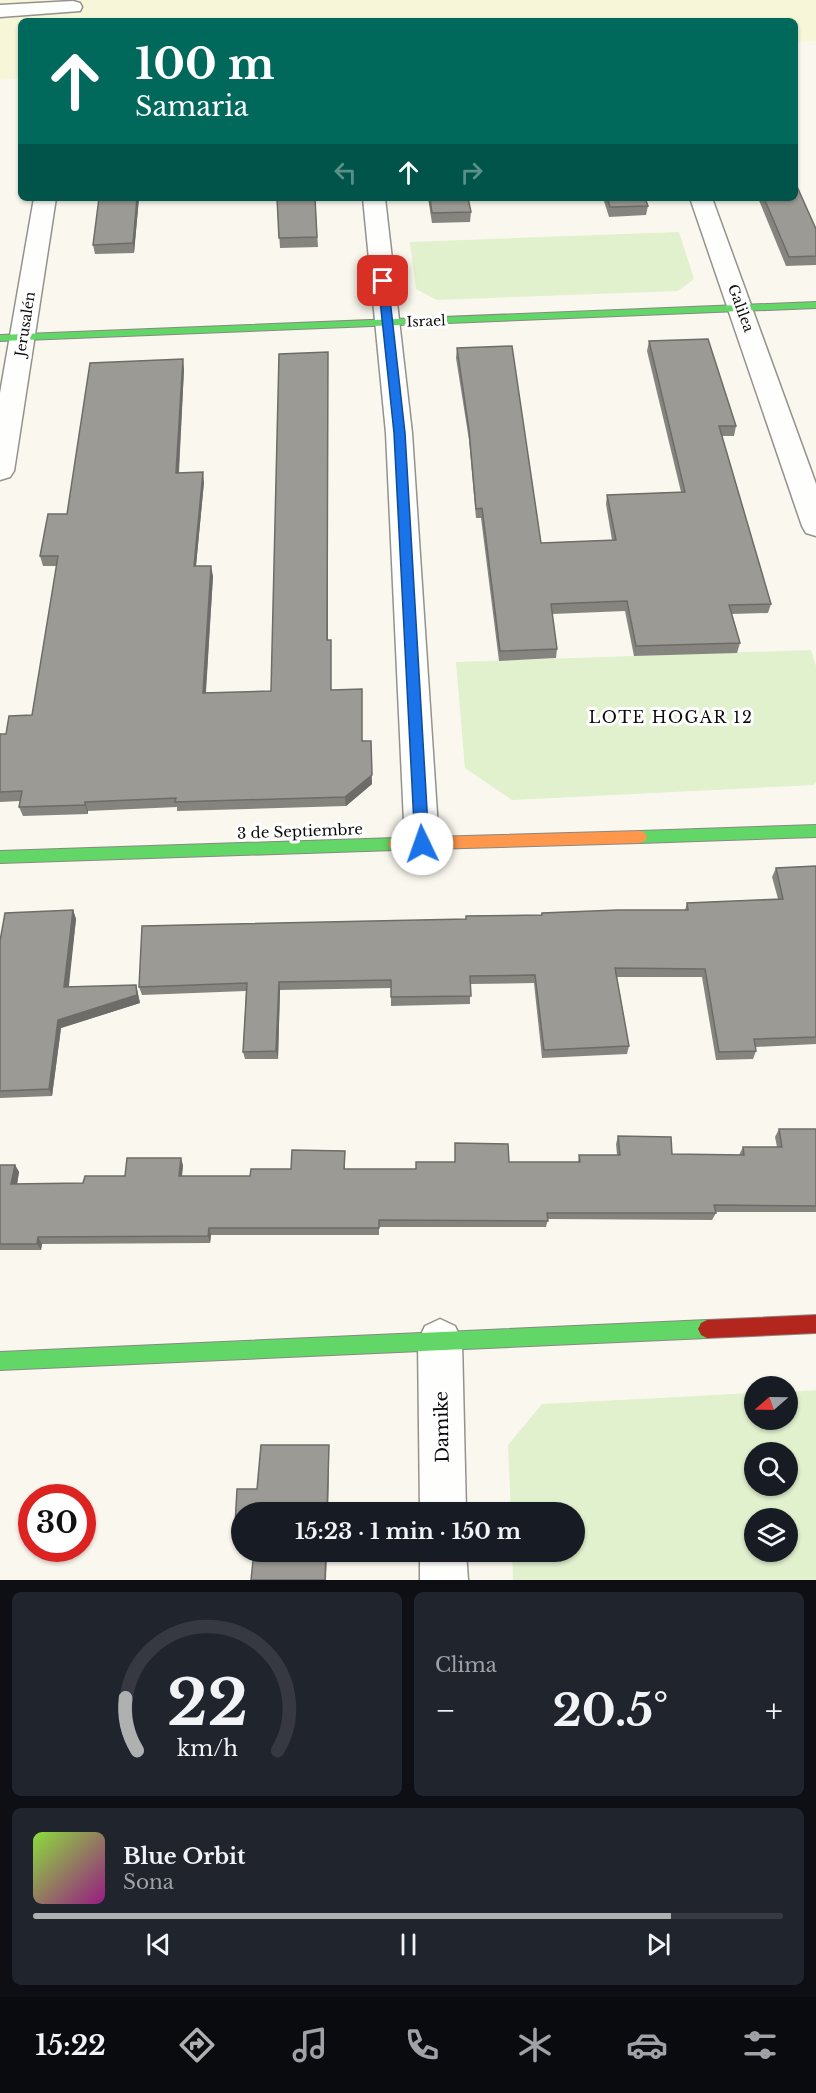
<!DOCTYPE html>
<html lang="es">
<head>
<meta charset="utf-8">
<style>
	:root { --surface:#171b24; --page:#20242c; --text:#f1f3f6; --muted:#9ea1a6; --line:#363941; --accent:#afb0b0 }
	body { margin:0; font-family:"Libre Baskerville",serif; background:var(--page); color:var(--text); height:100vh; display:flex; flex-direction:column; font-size:22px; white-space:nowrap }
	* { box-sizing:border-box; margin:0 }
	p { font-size:20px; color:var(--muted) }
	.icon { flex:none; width:33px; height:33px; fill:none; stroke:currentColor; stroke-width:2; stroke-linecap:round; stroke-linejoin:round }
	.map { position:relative; height:1580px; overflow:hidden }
	.panel { display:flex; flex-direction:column; gap:12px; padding:12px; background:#0d0f14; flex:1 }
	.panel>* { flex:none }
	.guide { position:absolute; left:18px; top:18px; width:780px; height:183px; border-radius:9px; box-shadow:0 2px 4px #0004; background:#00695c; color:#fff; overflow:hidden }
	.needle { width:39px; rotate:250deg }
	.fabs { position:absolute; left:744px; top:1376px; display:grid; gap:12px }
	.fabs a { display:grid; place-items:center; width:54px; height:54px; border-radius:50%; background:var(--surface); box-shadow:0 2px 4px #0004; font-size:30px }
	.speed { position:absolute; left:18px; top:1484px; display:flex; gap:12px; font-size:30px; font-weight:700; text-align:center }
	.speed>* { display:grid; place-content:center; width:78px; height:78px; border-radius:50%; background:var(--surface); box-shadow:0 2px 4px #0004; line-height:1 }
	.speed .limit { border:9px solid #d22; background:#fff; color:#111 }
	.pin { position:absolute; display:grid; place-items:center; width:51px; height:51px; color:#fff; margin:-26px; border-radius:12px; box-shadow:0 3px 9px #0006 }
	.me { position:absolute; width:66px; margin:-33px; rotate:357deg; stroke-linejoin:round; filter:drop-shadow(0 0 4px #0008) }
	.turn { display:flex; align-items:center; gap:21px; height:126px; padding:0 18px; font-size:27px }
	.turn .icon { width:78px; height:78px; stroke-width:2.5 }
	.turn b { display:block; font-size:42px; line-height:51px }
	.lanes { display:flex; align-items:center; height:57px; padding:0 18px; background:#0003; justify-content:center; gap:30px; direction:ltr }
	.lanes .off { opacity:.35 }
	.big { font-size:45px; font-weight:700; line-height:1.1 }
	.panel .card { flex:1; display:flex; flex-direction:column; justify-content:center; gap:9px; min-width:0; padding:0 21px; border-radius:9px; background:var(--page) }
	.panel .dial { align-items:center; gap:0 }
	.dial svg { height:156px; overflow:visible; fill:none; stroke:var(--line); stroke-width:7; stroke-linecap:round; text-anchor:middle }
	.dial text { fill:var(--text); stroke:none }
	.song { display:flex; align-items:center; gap:18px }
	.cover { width:72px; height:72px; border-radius:9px; background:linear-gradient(135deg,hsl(90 70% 55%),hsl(310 70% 35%)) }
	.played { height:6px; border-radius:3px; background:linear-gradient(90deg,var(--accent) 85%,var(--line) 85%) }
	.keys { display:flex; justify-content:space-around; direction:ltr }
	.heat { display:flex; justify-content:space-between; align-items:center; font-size:33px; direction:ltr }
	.panel .tiles { flex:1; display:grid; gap:12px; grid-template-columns:1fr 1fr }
	.card:last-child { grid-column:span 2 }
	.trip { position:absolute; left:231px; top:1502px; width:354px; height:60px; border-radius:30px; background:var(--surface); box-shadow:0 2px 4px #0004; font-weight:700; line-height:60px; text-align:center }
	.dock { display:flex; height:96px; justify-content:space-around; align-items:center; background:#090b0e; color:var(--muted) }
	.dock .icon { width:42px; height:42px }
	.dock .on { color:var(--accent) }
	.dock b { font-size:27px; color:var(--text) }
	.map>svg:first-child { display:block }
	.farmland { fill:#f8f6d9 }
	.green { fill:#e1f0cd; fill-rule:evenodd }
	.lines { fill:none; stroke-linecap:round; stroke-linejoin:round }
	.street-casing { stroke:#93928d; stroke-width:3 }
	.fast-casing { stroke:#898884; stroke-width:2 }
	.slow-casing { stroke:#898884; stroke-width:2 }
	.jam-casing { stroke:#898884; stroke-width:2 }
	.street { fill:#fefefc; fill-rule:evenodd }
	.fast { fill:#63d668; fill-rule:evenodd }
	.slow { fill:#ff974d; fill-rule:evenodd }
	.jam { fill:#b3261e; fill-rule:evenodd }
	.wall { fill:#86847f }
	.shaded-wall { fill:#6d6c68 }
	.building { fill:#9c9a94; stroke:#6d6c68; stroke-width:1.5 }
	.route { fill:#1a73e8; stroke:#114b97; stroke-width:1.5 }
	.labels { text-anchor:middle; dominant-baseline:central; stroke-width:6; stroke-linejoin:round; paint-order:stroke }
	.far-street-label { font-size:14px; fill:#0b0b0b; stroke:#fff }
	.street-label { font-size:15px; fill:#0b0b0b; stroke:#fff }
	.neighbourhood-label { font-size:16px; letter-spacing:1.5px; fill:#0b0b0b; stroke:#fff }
	.near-street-label { font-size:18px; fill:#0b0b0b; stroke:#fff }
</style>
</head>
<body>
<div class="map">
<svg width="816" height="1580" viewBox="0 0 816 1580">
	<rect width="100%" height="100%" fill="#faf8ee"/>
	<path class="farmland" d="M0,0h816v41l-21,1v-21h-774v57l-21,2z"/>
	<g class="green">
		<path d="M679,232l15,47 -16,12 -241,9 -21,-11 -6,-47z"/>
		<path d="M811,650l5,16v116l-2,3 -302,15 -47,-32 -9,-106z"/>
		<path d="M816,1390v190h-303l-1,-29h62v-39h-63l-3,-67 34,-41 212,-11v26h34v-27zM754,1452h34v33h-34zM754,1518h34v33h-34z"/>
	</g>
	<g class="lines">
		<g class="street-casing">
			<g id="street">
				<path d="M73,1l7,2 2,4 -2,4 -80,6v-12z"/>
				<path d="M34,198h22l-42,273 -4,6 -10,3v-87z"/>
				<path d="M363,198h22l27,235 27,411 -5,10 -12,4 -12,-4 -5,-10 -19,-411z"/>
				<path d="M690,198h22l104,286v52l-10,-3 -4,-7z"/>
				<path d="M440,1319l15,7 7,15 4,171h-46l-2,-171 7,-15z"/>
				<path d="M420,1551h46l2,29h-48z"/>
			</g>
		</g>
		<g class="fast-casing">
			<g id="fast">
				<path d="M816,302v6l-816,33v-6z"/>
				<path d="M816,825v12l-176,6 -5,-2 -2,-4 2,-4 5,-2z"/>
				<path d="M395,838l5,2 2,4 -2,4 -5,2 -395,13v-12z"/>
				<path d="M707,1320l6,3 3,6 -3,6 -6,3 -707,32v-18z"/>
			</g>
		</g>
		<g class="slow-casing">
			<path id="slow" d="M640,831l5,2 2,4 -2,4 -5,2 -245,7 -5,-2 -2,-4 2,-4 5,-2z"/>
		</g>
		<g class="jam-casing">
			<path id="jam" d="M816,1315v18l-109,5 -6,-3 -3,-6 3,-6 6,-3z"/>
		</g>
		<use href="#street" class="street"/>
		<use href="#fast" class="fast"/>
		<use href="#slow" class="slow"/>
		<use href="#jam" class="jam"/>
	</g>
	<g class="wall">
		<path d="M139,198l-5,55 -39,1 -2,-9z"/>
		<path d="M277,198h38l3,49 -38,1z"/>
		<path d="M428,198h40l3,14 -1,10 -38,1z"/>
		<path d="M603,198h42l3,8 -2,9 -37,2z"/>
		<path d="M758,198h37l21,31v36l-30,1z"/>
		<path d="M649,341l87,85 -2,10h-12l49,168 -3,9 -36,1 8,29 -3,10 -103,3 -9,-45 -73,3 5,35 -1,9 -57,3 -18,-143h-5l-7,-78 -13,-82 1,-10 84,195 71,-3 -6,-36 1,-9 74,-3 -34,-141z"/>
		<path d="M328,362v278l3,10v40l32,51 9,43 -26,22 -169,5v-4l-89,4v3l-65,2 -4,-9 1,-6 -20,1v-68h6l26,-19 25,-149h-14l-3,-10 27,-42 117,-145 -5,104 25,9 -8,84 17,10 -7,117 65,-2z"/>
		<path d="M816,866v178l-60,3v4l-3,8 -37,1 -14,-83h-85l12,69 -2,8 -85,4 -8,-75 -64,1v20l-79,2v-18l-111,2 -2,69h-33l-2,-7 3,-61 -104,4 -3,-8 327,-68v-3l75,-1 1,-2 143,-3 2,-7 91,-4 -6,-22 4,-9z"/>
		<path d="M73,910l3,9 -8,68 68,-2 4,18 -79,25 -9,68 -52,2v-157z"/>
		<path d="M779,1129h37v83h-101l1,1 -4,7 -164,-1 -2,8h-167v8h-168l-1,8 -168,1 -1,6h-41v-85h15l4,7 -2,12 66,-1 100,-18 -1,11h68l41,-7 54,-18v18h71l39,-7v-19l54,19h69l1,-7h38l-1,-11 2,-8 54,18 67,1 4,-8h34l-2,-10z"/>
		<path d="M261,1445h68v5l-1,62h-86v16h-5l-2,-3 2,-36h20z"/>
	</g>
	<g class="shaded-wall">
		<path d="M137,198h2l-5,55 -1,-10z"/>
		<path d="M328,352v298l-1,-10z"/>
		<path d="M183,359l1,10 -6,114 -2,-10z"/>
		<path d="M203,472l1,10 -9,94 -1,-10z"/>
		<path d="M211,566l2,10 -8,126 -2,-9z"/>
		<path d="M371,741l1,43 -26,22 -1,-9z"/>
		<path d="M85,802l3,9v3l-3,-9z"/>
		<path d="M73,910l3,9 -8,76 -4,-8z"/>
		<path d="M279,982l1,8 -2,69 -2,-8z"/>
		<path d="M136,985l4,18 -79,25 -9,68 -3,-7 9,-69z"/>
		<path d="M181,1158l2,7 -2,18 -2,-7z"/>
		<path d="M15,1165l4,7 -3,19 -5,-7z"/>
		<path d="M209,1228l2,7 -1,8 -2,-7z"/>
		<path d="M38,1237l4,7 -1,6 -4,-6z"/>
		<path d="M329,1445v5l-1,62h-1z"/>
		<path d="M326,1551h1l-1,29h-1z"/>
	</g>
	<g class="building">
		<path d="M795,182l21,47v27l-27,1 -25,-59h31z"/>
		<path d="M99,198h38l-4,45 -40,2z"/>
		<path d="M277,198h38l2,39 -38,1z"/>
		<path d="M430,198h38l3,14 -39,1z"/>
		<path d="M607,198h38l3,8 -38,1z"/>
		<path d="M708,339l28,87h-17l52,178 -42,1 11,38 -104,3 -9,-45 -76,3 6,45 -57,2 -18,-143 -6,1 -7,-79 -12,-82 55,-2 29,197 75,-3 -9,-45 78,-3 -36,-151z"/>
		<path d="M328,352l-1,288h4v50l31,-1v52h9l1,34 -27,22 -170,5 1,-4 -91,4v3l-66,2 3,-16 -22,1v-58h6l3,-18 23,-1 26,-159h-18l8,-42h19l23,-151 93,-4 -7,114 27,-1 -9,94h17l-8,127 68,-2 8,-337z"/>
		<path d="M816,866v171l-62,2 2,12 -37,1 -14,-83 -90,-1 14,78 -85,4 -9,-75 -65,1 1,20 -80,1v-17l-112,2 -3,69 -33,1 4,-69 -108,4 3,-61 324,-7v-3l76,-1v-2l76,-3h70l-1,-7 96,-4 -7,-31z"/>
		<path d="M73,910l-9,77 72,-2 1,10 -79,25 -9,69 -49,2v-150l5,-28z"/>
		<path d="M779,1129h37v77l-102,-1 2,8h-169l1,8 -169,-1v8h-170l-1,8 -170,1 -1,7h-37v-79h15l-4,19 72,-1 2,-7h40l2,-18h54l-2,18h71l1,-7h40l1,-19 53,1 -1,18h72v-7h39v-19l53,1 1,18h71l-1,-7h41l-2,-19 53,1 1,17 72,1 -1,-8h39z"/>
		<path d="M261,1445h68l-2,67h-85v13h-7l2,-36h20z"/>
		<path d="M254,1551h72l-1,29h-74z"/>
	</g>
	<path class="route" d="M383,278l5,3 17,152 24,411 -7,5 -7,-5 -21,-411 -16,-152z"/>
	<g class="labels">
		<g class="far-street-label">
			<text transform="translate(741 308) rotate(70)">Galilea</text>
			<text transform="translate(426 321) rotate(-2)">Israel</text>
			<text transform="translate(25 324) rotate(-81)">Jerusalén</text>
		</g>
		<g class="street-label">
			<text transform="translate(300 831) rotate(-2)">3 de Septiembre</text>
		</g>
		<g class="neighbourhood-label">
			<text x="671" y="717">LOTE HOGAR 12</text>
		</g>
		<g class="near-street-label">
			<text transform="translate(442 1427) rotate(-91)">Damike</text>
		</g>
	</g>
</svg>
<div class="fabs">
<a><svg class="needle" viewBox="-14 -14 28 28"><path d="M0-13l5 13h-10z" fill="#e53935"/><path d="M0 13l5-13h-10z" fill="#9ea1a6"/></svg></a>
<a><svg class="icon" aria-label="search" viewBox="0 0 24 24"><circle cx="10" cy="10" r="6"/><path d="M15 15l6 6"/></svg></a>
<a><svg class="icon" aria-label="layers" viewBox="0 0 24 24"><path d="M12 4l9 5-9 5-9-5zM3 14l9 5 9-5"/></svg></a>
</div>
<div class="speed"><div class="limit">30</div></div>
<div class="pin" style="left:383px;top:281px;background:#d93025"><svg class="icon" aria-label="arrive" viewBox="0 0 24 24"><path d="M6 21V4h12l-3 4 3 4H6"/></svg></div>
<svg class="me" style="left:422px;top:844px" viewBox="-20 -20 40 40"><circle r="19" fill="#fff"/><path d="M0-13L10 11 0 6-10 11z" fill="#1a73e8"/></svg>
<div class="trip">15:23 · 1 min · 150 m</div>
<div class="guide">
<div class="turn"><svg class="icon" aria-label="ahead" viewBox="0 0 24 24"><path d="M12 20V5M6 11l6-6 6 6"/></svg><div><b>100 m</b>Samaria</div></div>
<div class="lanes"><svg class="icon off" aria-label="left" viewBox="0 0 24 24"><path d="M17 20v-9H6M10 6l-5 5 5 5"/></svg><svg class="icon" aria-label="ahead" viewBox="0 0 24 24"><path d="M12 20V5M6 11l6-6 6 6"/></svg><svg class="icon off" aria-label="right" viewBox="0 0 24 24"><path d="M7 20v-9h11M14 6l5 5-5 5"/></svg></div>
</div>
</div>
<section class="panel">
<div class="tiles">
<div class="card dial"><svg viewBox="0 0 100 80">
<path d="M14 69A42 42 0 1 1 86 69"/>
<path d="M14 69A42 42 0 0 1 8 42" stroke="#afb0b0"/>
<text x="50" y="56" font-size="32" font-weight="700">22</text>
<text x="50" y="72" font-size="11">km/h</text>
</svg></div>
<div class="card"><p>Clima</p>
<div class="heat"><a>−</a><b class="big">20.5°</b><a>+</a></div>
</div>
<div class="card">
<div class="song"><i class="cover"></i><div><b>Blue Orbit</b><p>Sona</p></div></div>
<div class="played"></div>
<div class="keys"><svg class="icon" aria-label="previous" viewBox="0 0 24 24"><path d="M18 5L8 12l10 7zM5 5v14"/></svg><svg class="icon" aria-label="pause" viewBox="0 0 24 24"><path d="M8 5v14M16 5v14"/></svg><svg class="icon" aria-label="next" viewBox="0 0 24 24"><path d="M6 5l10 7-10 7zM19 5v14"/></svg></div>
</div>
</div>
</section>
<nav class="dock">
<b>15:22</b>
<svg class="icon on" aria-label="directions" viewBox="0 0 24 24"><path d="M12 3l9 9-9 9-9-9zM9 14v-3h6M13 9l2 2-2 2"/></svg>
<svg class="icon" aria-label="music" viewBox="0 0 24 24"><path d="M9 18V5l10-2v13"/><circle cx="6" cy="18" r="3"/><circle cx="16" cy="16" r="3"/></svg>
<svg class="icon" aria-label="phone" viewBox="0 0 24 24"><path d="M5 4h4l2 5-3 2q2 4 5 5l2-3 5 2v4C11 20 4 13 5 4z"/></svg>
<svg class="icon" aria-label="climate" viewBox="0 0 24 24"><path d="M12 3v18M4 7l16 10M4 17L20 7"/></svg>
<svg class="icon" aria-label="car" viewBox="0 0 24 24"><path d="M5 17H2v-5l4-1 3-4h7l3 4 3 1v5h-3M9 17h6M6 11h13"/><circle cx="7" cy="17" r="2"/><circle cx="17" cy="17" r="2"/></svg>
<svg class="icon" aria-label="filters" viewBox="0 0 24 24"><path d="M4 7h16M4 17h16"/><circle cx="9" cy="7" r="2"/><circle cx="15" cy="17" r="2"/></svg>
</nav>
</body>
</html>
